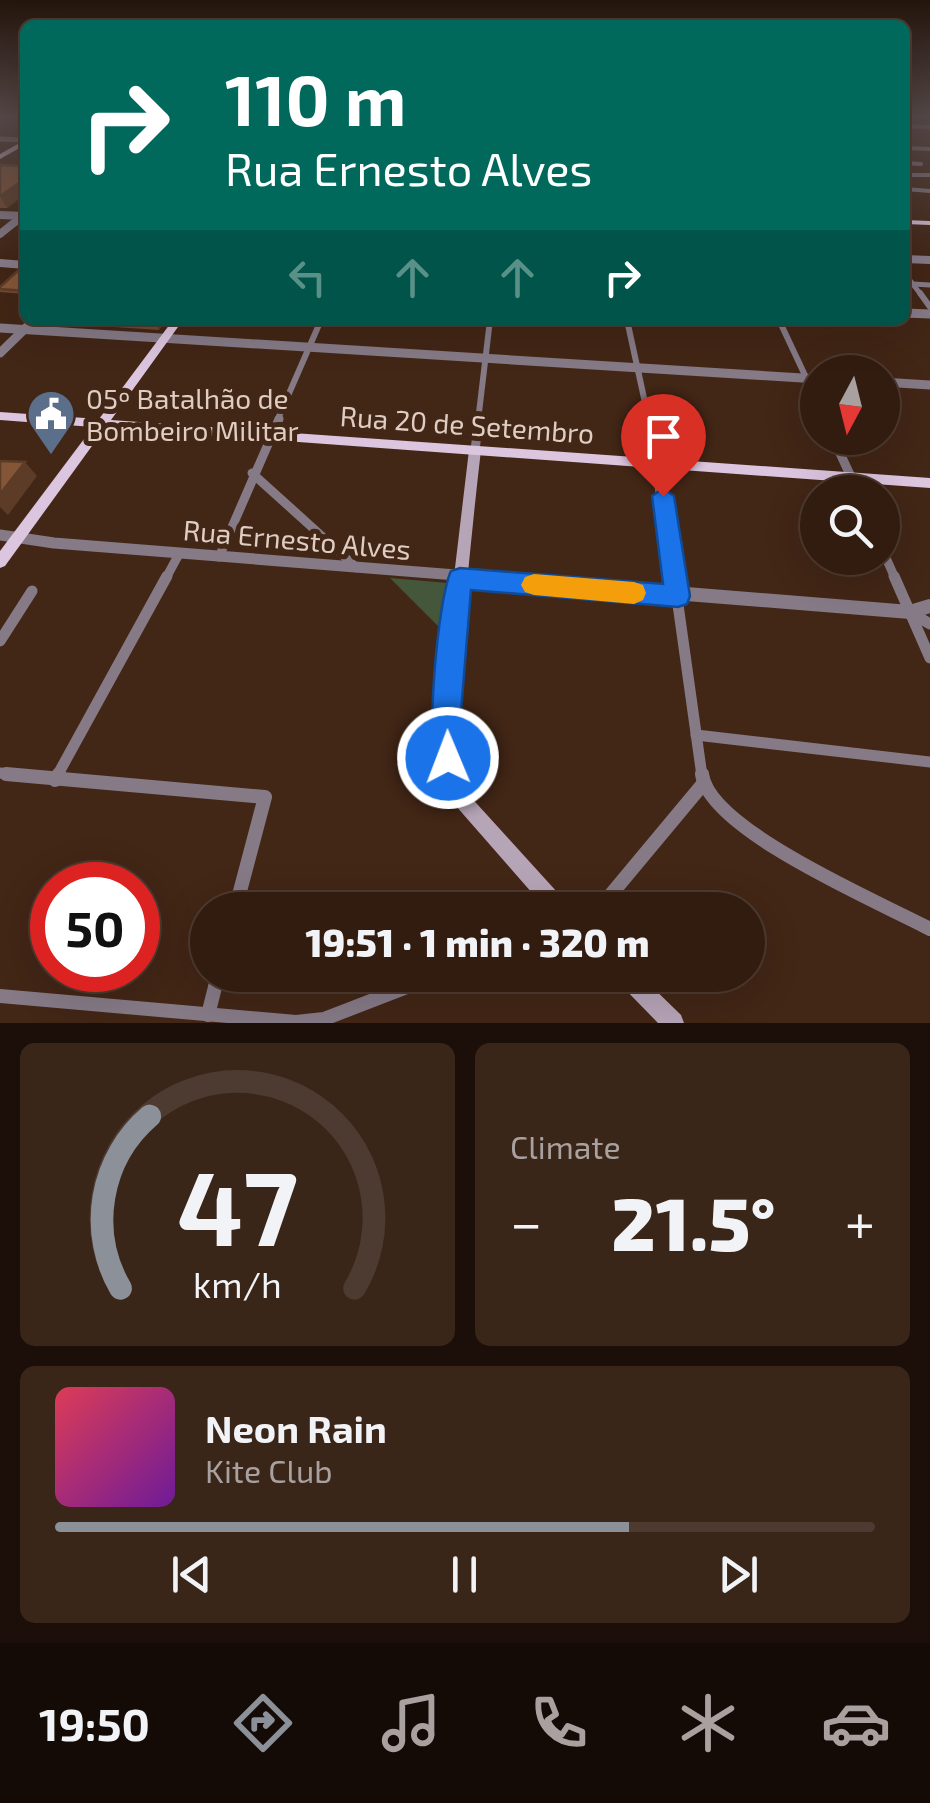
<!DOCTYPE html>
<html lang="en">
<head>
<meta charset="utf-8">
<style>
	:root { --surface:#321c10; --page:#3a2519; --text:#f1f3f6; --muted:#a8a19f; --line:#4d3a30; --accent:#8c9099 }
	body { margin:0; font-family:"Exo 2",sans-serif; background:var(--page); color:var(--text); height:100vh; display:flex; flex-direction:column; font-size:38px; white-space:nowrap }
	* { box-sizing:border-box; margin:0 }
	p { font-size:32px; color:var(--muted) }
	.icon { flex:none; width:55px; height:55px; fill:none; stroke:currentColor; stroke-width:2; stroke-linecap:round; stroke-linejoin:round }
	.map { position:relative; height:1023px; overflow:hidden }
	.side { display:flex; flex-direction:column; gap:20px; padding:20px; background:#1c0f09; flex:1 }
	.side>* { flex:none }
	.guide { position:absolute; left:20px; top:20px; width:890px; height:305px; border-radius:15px; box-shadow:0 10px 40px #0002,0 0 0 2px var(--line); background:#00695c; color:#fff; overflow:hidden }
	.needle { width:65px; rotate:187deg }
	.tools { position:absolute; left:800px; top:355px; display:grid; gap:20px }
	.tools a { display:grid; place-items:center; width:100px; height:100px; border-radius:50%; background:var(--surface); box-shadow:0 10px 40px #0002,0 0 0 2px var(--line); font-size:50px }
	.speed { position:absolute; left:30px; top:862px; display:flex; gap:20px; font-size:50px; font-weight:700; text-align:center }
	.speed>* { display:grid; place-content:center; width:130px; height:130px; border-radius:50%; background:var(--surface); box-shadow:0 10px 40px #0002,0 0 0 2px var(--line); line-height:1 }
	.speed .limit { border:15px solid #d22; background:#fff; color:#111 }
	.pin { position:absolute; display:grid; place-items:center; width:85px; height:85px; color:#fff; margin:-102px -42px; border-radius:50% 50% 50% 0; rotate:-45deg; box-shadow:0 0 10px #0007 }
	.pin .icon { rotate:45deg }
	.me { position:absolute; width:110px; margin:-55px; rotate:359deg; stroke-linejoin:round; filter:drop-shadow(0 0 8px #0008) }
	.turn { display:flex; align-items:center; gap:35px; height:210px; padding:0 40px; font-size:45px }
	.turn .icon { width:130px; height:130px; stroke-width:2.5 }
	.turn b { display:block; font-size:70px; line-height:85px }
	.lanes { display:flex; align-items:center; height:95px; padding:0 40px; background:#0003; justify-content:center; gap:50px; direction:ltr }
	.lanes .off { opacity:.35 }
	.big { font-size:75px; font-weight:800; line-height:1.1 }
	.side .widget { flex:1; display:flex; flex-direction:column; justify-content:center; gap:15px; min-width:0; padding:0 35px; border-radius:15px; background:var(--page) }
	.side .dial { align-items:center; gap:0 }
	.dial svg { height:260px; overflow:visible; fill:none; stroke:var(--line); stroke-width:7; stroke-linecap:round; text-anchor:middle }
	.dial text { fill:var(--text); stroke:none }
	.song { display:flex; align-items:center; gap:30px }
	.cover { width:120px; height:120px; border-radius:15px; background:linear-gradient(135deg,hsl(350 70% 55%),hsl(280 70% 35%)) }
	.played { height:10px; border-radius:5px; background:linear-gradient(90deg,var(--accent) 70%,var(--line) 70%) }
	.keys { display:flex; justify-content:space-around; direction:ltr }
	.heat { display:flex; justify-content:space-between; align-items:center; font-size:55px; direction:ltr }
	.side .tiles { flex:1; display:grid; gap:20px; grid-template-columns:1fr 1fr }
	.widget:last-child { grid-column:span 2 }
	.trip { position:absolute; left:190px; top:892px; width:575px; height:100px; border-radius:50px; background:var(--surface); box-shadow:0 10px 40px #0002,0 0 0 2px var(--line); font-weight:800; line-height:100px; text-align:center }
	.dock { display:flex; height:160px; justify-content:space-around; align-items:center; background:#140b06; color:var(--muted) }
	.dock .icon { width:70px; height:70px }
	.dock .current { color:var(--accent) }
	.dock b { font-size:45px; color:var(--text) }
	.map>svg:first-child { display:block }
	.green { fill:#45573b }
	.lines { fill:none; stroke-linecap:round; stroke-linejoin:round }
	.minor-far5 { stroke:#857a86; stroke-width:4 }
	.minor-far4 { stroke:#857a86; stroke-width:5 }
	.minor-far3 { stroke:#857a86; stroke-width:6 }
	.minor-far2 { stroke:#857a86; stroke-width:9 }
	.minor-far1 { stroke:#857a86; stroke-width:11 }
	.minor { stroke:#857a86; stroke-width:14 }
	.tertiary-far4 { stroke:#857a86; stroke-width:5 }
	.tertiary-far3 { stroke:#857a86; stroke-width:8 }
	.tertiary-far2 { stroke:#857a86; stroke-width:9 }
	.tertiary-far1 { stroke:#857a86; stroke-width:11 }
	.tertiary { stroke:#857a86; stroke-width:14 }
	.secondary { fill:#b6a4b7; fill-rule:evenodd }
	.primary { fill:#dcc5de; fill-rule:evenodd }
	.wall { fill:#724930 }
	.shaded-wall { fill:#5d3c27 }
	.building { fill:#855538; stroke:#5d3c27; stroke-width:2.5 }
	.route { fill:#1a73e8; stroke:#114b97; stroke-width:2.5 }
	.slow { fill:#f59e0b }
	.labels { text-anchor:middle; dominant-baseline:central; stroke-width:10; stroke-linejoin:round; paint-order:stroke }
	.poi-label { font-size:28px; fill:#dfcdc3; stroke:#422616; text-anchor:start }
	.street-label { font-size:28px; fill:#dfcdc3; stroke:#422616 }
</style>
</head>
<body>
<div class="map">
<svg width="930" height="1023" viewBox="0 0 930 1023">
	<rect width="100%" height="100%" fill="#422616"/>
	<path class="green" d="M390,578l58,5 -6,47z"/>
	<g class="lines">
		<g class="minor-far5">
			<path d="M905,126l25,1"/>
			<path d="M905,148l25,1"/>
			<path d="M905,163l16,1"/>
			<path d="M905,175h25"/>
			<path d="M905,189l25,2"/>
		</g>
		<g class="minor-far4">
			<path d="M905,274l17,22"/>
			<path d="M913,284l17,1"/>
		</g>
		<g class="minor-far3">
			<path d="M920,293l10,14"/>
			<path d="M627,320l22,101"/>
			<path d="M779,320l39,83"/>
			<path d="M277,421l44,-101"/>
			<path d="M478,421l12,-101"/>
		</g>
		<g class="minor-far2">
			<path d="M648,419l26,159"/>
			<path d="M833,438l25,54"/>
			<path d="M475,450l4,-31"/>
			<path d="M252,473l105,95"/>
			<path d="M882,549l13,29"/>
			<path d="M219,557l60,-138"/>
			<path d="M166,578l13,-24"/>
		</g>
		<g class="minor-far1">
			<path d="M674,576l28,200"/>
			<path d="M894,576l36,82"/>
			<path d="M913,614l17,10"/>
			<path d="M0,641l32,-50"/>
			<path d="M696,735l234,27"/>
			<path d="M0,773l34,3"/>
			<path d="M57,776l110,-200"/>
		</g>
		<g class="minor">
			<path d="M6,774l259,23 -30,113"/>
			<path d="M702,774c7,56 177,128 228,155"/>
			<path d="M55,780l4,-6"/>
			<path d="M598,910l105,-126"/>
			<path d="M0,996l296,26 28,-3 114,-44"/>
			<path d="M208,1015l10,-40"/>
		</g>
		<path class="tertiary-far4" d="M0,139l25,1"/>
		<g class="tertiary-far3">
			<path d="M0,215l25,1"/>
			<path d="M0,234l25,-20"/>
			<path d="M905,259l25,1"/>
			<path d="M0,263l25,2"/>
		</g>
		<g class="tertiary-far2">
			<path d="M905,313l25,1"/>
			<path d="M0,328l818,51"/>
			<path d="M0,353l34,-33"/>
			<path d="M882,382l48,3"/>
		</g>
		<path class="tertiary-far1" d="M0,535l54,8 440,35"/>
		<path class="tertiary" d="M463,576l447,36 20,-6"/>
		<g class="secondary">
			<path d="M475,446l6,4c-6,51 -11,102 -16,154 -6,56 -24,139 3,190l99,109 3,7h-23l-91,-104 -12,-23 -5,-24 -1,-48 31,-261z"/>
			<path d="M615,975h25l41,40 3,8h-26l-40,-41z"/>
		</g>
		<g class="primary">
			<path d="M25,140v5l-25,14v-5z"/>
			<path d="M905,220l25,1v4l-25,-1z"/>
			<path d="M173,320h10l-72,100 819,58v10l-825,-60 -100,138 -5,2v-17l93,-124 -93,-7v-8l99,7z"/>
		</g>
	</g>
	<g class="wall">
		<path d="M0,165l25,1v28l-18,14h-7z"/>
		<path d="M25,269v25l-25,-2v-5z"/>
		<path d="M82,320h84l-7,10 -74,-5z"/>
	</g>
	<g class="shaded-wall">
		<path d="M25,179v15l-18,14 -7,-12z"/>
		<path d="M154,320h12l-7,10z"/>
		<path d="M25,462l12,14 -29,39 -8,-8v-13z"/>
	</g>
	<g class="building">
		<path d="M0,165l25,1v13l-25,17z"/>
		<path d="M20,269h5v22l-25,-2v-2z"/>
		<path d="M0,461l25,1 -25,32z"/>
	</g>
	<linearGradient id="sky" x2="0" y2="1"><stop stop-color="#24150c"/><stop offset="0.45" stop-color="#544747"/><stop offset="1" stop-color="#544747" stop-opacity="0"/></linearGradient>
	<rect width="930" height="259" fill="url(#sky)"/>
	<path class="route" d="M663,488l11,8 16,100 -3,8 -9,3 -207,-17 -10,121 2,47 -5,11 -10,5 -11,-5c-12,-27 1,-171 14,-198l9,-3 203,16 -11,-88z"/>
	<path class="slow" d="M534,574l100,8 9,3 3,8 -3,7 -9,4 -100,-9 -9,-3 -4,-7 4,-8z"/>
	<defs>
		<g id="civic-pin" transform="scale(2.5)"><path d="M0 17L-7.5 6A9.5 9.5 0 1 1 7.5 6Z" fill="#5c6f8a" stroke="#422616"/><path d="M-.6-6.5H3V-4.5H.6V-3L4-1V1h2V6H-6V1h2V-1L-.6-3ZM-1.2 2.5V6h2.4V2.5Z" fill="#fff"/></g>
	</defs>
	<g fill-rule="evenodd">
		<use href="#civic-pin" x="51" y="414"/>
	</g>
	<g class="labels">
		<g class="poi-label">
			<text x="86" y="398">05º Batalhão de<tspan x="86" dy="32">Bombeiro Militar</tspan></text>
		</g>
		<g class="street-label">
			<text transform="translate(467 424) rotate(4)">Rua 20 de Setembro</text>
			<text transform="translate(297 539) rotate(5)">Rua Ernesto Alves</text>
		</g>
	</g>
</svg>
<div class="tools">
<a><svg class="needle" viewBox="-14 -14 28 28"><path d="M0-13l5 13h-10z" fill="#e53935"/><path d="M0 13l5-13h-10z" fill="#a8a19f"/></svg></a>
<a><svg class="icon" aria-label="search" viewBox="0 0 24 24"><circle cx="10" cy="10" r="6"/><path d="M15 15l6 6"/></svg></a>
</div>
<div class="speed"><div class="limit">50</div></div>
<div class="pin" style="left:663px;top:496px;background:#d93025"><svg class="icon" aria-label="arrive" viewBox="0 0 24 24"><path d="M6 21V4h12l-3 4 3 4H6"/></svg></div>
<svg class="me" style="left:448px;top:758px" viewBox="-20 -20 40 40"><circle r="17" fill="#1a73e8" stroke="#fff" stroke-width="3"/><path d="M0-11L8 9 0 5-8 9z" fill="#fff"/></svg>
<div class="trip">19:51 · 1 min · 320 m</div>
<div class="guide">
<div class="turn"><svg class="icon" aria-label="right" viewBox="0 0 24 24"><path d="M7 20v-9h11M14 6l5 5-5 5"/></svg><div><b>110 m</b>Rua Ernesto Alves</div></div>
<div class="lanes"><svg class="icon off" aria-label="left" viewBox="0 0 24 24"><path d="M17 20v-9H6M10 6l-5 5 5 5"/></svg><svg class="icon off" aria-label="ahead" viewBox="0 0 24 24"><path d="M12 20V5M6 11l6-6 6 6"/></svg><svg class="icon off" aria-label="ahead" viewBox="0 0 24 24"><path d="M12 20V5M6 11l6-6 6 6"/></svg><svg class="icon" aria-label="right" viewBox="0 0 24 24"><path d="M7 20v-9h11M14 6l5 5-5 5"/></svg></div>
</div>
</div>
<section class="side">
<div class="tiles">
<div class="widget dial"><svg viewBox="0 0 100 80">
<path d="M14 69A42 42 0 1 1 86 69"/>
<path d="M14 69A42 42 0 0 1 23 16" stroke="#8c9099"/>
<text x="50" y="56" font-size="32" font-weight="700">47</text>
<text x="50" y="72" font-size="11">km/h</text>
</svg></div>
<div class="widget"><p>Climate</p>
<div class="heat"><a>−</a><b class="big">21.5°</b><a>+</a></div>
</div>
<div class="widget">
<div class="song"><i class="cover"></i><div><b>Neon Rain</b><p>Kite Club</p></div></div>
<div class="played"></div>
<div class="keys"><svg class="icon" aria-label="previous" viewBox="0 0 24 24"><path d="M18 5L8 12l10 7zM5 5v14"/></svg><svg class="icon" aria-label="pause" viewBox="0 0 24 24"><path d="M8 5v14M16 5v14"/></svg><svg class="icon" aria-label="next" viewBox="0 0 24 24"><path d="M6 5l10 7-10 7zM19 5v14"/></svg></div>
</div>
</div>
</section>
<nav class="dock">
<b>19:50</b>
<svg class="icon current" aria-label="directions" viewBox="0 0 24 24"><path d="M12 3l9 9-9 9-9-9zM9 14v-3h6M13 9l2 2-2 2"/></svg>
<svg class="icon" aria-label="music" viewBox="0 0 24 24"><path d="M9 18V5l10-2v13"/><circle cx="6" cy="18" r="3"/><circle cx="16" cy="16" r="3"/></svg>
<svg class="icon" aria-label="phone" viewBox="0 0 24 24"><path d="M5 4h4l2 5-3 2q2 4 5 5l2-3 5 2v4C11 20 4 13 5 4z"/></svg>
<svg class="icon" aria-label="climate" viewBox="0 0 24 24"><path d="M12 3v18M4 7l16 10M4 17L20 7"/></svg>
<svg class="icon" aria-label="car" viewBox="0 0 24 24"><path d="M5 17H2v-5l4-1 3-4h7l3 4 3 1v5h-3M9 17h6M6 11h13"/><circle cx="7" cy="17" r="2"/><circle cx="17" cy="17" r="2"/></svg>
</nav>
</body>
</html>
